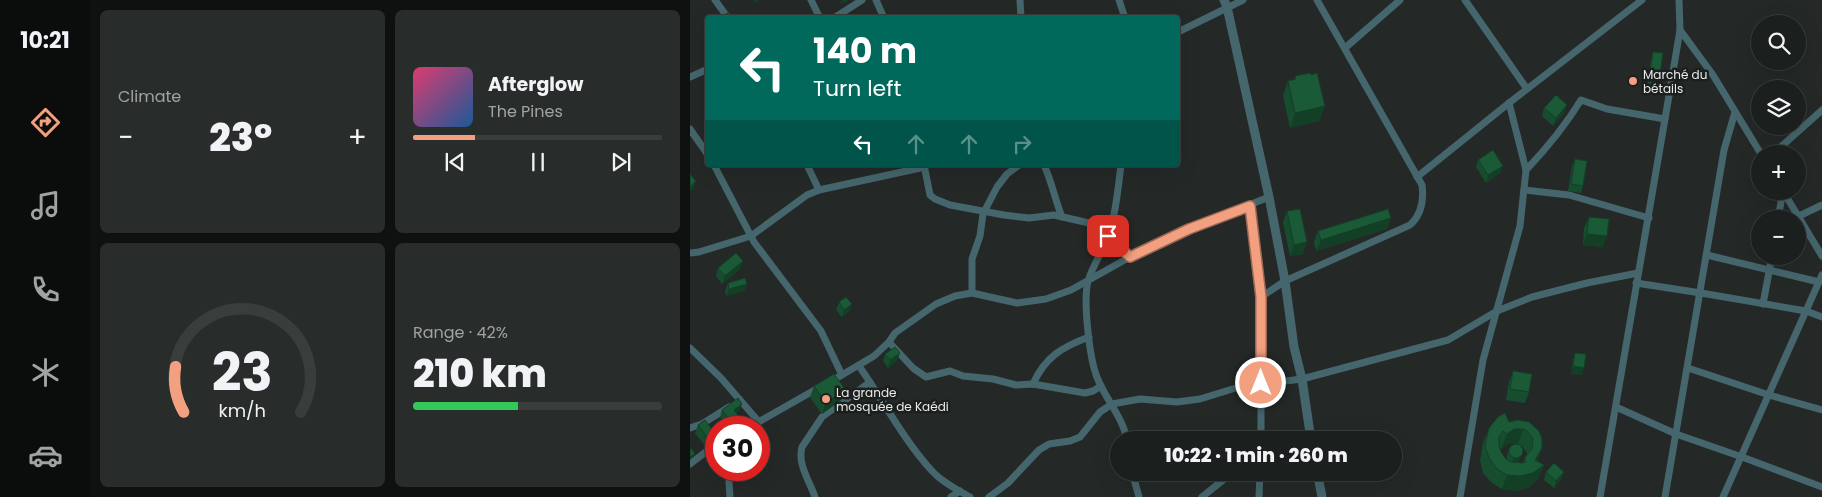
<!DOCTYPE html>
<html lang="en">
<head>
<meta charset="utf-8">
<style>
	:root { --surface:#1b1f1e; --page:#282c2b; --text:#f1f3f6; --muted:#a0a2a4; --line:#393d3c; --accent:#f2a080 }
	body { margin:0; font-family:Poppins,sans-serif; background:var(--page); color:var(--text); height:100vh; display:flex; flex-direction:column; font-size:19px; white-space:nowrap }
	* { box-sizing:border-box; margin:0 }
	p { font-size:16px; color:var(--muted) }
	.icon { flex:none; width:28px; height:28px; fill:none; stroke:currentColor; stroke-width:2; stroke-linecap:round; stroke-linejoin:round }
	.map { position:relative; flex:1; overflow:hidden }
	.drawer { display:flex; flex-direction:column; gap:10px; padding:10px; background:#0f1110; width:600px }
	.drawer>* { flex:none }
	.guide { position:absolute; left:15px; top:15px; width:475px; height:152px; border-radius:5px; box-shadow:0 5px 20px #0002,0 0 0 1px var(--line); background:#00695c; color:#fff; overflow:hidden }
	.buttons { position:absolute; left:1061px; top:15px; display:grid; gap:10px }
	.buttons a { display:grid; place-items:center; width:55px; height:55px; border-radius:50%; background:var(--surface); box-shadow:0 5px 20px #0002,0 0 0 1px var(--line); font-size:25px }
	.speed { position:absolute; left:15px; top:416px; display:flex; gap:10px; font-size:25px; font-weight:700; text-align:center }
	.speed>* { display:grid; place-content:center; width:65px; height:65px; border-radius:50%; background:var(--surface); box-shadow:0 5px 20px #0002,0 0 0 1px var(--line); line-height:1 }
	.speed .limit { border:8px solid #d22; background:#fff; color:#111 }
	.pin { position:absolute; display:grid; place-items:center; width:42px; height:42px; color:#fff; margin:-21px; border-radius:10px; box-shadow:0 2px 8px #0006 }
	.me { position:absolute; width:55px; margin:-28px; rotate:0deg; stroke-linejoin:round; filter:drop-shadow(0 0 4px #0008) }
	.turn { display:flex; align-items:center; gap:18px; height:105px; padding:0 25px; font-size:22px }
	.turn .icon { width:65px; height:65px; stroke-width:2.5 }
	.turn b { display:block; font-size:35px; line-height:42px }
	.lanes { display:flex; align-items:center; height:48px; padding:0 25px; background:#0003; justify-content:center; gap:25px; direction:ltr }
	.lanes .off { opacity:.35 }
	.big { font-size:38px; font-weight:800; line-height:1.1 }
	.drawer .widget { flex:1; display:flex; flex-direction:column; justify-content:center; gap:8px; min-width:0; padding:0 18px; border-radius:8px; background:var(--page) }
	.drawer .dial { align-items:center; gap:0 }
	.dial svg { height:130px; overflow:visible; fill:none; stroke:var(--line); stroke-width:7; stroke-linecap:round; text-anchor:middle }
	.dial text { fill:var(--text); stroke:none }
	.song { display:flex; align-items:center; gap:15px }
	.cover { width:60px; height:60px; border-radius:8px; background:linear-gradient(135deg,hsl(340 70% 55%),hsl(210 70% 35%)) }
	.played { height:5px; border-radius:2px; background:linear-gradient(90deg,var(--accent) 25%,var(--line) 25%) }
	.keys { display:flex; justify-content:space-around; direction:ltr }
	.heat { display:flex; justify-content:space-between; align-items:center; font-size:28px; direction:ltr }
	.charge { height:8px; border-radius:4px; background:linear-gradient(90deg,#34c759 42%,var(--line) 0) }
	.drawer .tiles { flex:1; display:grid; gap:10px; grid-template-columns:repeat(2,1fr) }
	.trip { position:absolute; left:420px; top:431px; width:292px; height:50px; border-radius:25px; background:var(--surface); box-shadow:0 5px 20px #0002,0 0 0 1px var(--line); font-weight:800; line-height:50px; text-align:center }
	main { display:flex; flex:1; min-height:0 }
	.tab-bar { display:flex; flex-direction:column; width:90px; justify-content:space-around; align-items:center; background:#0b0c0c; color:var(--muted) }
	.tab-bar .icon { width:35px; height:35px }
	.tab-bar .selected { color:var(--accent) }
	.tab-bar b { font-size:22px; color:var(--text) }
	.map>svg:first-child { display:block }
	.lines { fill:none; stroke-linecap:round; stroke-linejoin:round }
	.minor { stroke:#45666c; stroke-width:7 }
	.tertiary { stroke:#45666c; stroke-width:9 }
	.wall { fill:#174d2f; fill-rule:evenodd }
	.shaded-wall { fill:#133f26 }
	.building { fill:#1b5a37; stroke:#133f26; fill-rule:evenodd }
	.route-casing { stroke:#9d6853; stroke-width:12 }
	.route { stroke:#f2a080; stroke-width:9 }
	.poi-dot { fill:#f2a080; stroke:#1b1f1e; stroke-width:2 }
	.labels { text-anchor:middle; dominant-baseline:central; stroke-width:5; stroke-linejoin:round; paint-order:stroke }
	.poi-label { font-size:12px; fill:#e8ebea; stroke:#1b1f1e; text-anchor:start }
</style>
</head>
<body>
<main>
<nav class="tab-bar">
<b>10:21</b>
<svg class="icon selected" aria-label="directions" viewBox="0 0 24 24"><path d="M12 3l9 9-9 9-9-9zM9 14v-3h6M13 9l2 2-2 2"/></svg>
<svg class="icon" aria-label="music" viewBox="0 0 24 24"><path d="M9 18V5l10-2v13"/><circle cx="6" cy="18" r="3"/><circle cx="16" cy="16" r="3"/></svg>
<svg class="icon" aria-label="phone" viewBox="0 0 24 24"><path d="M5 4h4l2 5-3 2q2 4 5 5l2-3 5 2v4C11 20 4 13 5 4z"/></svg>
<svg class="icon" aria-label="climate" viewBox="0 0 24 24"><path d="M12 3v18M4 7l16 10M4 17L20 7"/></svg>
<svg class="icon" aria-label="car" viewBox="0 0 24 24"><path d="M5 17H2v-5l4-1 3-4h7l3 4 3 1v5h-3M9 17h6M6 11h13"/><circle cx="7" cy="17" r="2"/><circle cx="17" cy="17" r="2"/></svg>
</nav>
<section class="drawer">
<div class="tiles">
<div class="widget"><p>Climate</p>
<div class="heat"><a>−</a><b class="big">23°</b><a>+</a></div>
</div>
<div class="widget">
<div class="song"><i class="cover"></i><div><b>Afterglow</b><p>The Pines</p></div></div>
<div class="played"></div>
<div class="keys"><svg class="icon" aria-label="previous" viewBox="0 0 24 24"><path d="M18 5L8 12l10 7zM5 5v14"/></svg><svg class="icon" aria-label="pause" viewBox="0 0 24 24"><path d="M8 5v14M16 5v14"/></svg><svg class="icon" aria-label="next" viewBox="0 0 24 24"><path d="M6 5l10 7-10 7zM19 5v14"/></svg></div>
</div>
<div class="widget dial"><svg viewBox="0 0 100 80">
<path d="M14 69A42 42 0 1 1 86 69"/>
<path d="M14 69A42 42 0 0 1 9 41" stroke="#f2a080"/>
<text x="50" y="56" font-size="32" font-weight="700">23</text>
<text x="50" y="72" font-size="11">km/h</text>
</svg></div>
<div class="widget"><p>Range · 42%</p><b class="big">210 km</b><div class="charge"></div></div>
</div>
</section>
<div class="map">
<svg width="1132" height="497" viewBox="0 0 1132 497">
	<rect width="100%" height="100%" fill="#242928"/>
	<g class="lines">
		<g class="minor">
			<path d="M25,0l13,18"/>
			<path d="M121,0l9,18"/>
			<path d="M186,0l8,18"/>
			<path d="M330,0l1,18"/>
			<path d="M429,0l6,18"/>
			<path d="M775,0l62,89"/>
			<path d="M144,18l28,-18"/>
			<path d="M990,30l33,45 48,79"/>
			<path d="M488,32l65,-32"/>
			<path d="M655,48l55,-48"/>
			<path d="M0,77l18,-8"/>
			<path d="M0,129l18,26"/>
			<path d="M1083,154l49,-44"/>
			<path d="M24,165l40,77 67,89 21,44"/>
			<path d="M117,165l12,25"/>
			<path d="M234,165l6,30 5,4 15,6 54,10 25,3 25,-3 35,8 19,13 22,21"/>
			<path d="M354,165c8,17 11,35 18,52"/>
			<path d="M431,165c-3,23 -5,49 -13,71 -5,15 -15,29 -20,45 -5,19 1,68 6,87 6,26 28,45 33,72"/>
			<path d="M836,170c21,-22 39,-44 55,-70l26,9 58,10"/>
			<path d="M727,177l92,-74 133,-103"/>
			<path d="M834,190l45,5 80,23"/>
			<path d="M1093,191l39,65"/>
			<path d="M560,206l11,91"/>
			<path d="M1109,216l23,-11"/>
			<path d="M1088,219l5,-28"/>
			<path d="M0,253l9,-1 52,-16 56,-41 12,-5 106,-23"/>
			<path d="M1017,255l112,27"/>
			<path d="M946,283l65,10 105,18 16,6"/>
			<path d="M282,293v-34l8,-23 3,-22 14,-27 10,-13 12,-9"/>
			<path d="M1073,304l9,-48"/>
			<path d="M199,342l24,26 13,9 24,-6 13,5 30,3 23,6 17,-1 52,9 8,-2 8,-5"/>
			<path d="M0,348l31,30 38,44"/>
			<path d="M169,366c24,34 44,73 73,105 10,11 24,18 38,26"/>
			<path d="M998,368l81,27 53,15"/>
			<path d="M140,382l44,-26 15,-14 6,-9 41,-29 19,-8 17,-3 45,10 29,-4 25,-9 59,-33 59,-28 80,-32"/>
			<path d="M343,384c12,-27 29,-37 56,-47"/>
			<path d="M926,407l60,27 66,23 80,30"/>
			<path d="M0,428l12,-4 27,-17"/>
			<path d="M58,428l72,-41"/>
			<path d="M571,440v-143l24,-16 125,-56c11,-10 14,-25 12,-40l-105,-185"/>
			<path d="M0,464l26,-20"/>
			<path d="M442,472l7,25"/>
			<path d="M39,482l1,15"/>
			<path d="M125,497c-5,-15 -18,-33 -13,-50l20,-30 48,-35"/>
			<path d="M261,497l9,-6"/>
			<path d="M299,497l19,-14 31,-33 10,-6 21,-3 10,-4 20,-25 12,-8 28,-5 37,3 23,-3 39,-12 63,-8 146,-39 49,-29 35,-14 55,-14 51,-10"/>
			<path d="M512,497l31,-25"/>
			<path d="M569,497l1,-25"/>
			<path d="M770,497l23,-137 37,-134 6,-56 -17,-67"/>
			<path d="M910,497c27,-155 54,-311 80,-467l-1,-30"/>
			<path d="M975,497l59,-347 11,-38"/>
			<path d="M1033,497l99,-222"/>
		</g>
		<g class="tertiary">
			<path d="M534,0l3,7 42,190 16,84 9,66 8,32 9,61"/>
			<path d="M627,472l5,25"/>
		</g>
	</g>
	<g class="wall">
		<path d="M963,52l6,28 -3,8 -9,-2 4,-26z"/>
		<path d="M605,76l30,30 -6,15 -29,7 -7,-32 5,-15 6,-1z"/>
		<path d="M854,108l20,5 -11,13 -11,-10z"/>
		<path d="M885,159l8,27 -2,7 -13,-2 4,-25z"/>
		<path d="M788,160l25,6 -3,7 -14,10 -10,-16z"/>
		<path d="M597,211l16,43 -13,2 -7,-34z"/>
		<path d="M899,217l14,30 -20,-2 1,-17z"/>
		<path d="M697,229l-71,22 -2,-9 4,-11z"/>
		<path d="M28,268l22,1 -18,15 -6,-8z"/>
		<path d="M38,283l19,1 -3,7 -18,5 -1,-5z"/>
		<path d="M149,302l13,2 -3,8 -7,5 -6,-7z"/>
		<path d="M885,353l7,22 -11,-1 2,-14z"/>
		<path d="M195,354l12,7 -9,7 -5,-7z"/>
		<path d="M823,371l16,21 -4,11 -19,-3 3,-18z"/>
		<path d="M124,386l27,14 -19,14 -12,-17z"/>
		<path d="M32,410l17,1 -2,2v12l-3,3h-7l-7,-11z"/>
		<path d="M828,420l24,28 -5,13 7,4 -6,14 -10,9 -13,3 -13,-2 -10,-6 -9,-10 -3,-12 3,-18 6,-15zM818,444h10l4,2 5,7v2l-2,2 -2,6h-5l1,-2 -10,-13 -2,8v3h-1l-5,-7 -2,-5 2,2z"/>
		<path d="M8,425l17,8 -3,8 -7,5 -10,-13z"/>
		<path d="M856,472l15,7 -7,9 -10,-8z"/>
	</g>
	<g class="shaded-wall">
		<path d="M64,0h5l-6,3z"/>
		<path d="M152,0h5v2l-7,2z"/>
		<path d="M877,105l-3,8 -11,13 3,-8z"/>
		<path d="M635,106l-6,15 -29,7 5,-15z"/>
		<path d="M813,166l-3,7 -14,10 2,-8z"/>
		<path d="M6,181l-2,7 -4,4v-5z"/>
		<path d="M701,218l-4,11 -71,22 5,-11z"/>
		<path d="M897,234l20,2 -4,11 -20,-2z"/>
		<path d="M617,242l-4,12 -13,2 4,-11z"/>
		<path d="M53,261l-3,8 -18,15 3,-8z"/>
		<path d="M57,284l-3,7 -18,5 3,-7z"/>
		<path d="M162,304l-3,8 -7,5 2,-7z"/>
		<path d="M210,353l-3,8 -9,7 2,-8z"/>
		<path d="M883,366l11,2 -2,7 -11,-1z"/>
		<path d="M155,389l-4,11 -19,14 4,-11z"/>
		<path d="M52,404l-3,7 -8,6 3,-7z"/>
		<path d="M50,418l-3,7 -3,3h-3l1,-5z"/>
		<path d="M824,429h9l-5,15h-10l-7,5 6,-15z"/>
		<path d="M25,433l-3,8 -7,5 3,-8z"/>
		<path d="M852,448l-6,14 8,3 -6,14 -10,9 -13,3 -13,-2 5,-14 28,-15z"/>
		<path d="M832,453l-3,8 -3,3 -5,1 3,-8z"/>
		<path d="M5,454l-2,3 -3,3v-3z"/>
		<path d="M874,472l-3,7 -7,9 2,-7z"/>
	</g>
	<g class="building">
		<path d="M39,12l3,6h-12z"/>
		<path d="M963,52l10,1 -4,27 -10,-1z"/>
		<path d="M620,73l1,2 6,-2 8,33 -30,7 -7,-32 8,-2 -1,-3z"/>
		<path d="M866,95l11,10 -11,13 -12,-10z"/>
		<path d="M803,150l10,16 -15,9 -10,-15z"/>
		<path d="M885,159l12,2 -4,25 -12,-2z"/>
		<path d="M0,174l6,7 -6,6z"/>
		<path d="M610,209l7,33 -13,3 -7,-34z"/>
		<path d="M698,209l3,9 -70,22 -3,-9z"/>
		<path d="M899,217l20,2 -2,17 -20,-2z"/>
		<path d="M46,253l7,8 -18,15 -7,-8z"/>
		<path d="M55,278l2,6 -18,5 -1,-6z"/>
		<path d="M156,297l6,7 -8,6 -5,-8z"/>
		<path d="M205,347l5,6 -10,7 -5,-6z"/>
		<path d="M885,353l11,1 -2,14 -11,-2z"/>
		<path d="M823,371l19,3 -3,18 -19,-3z"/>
		<path d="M144,374l11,15 -19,14 -12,-17z"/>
		<path d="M48,398l4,6 -8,6 6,8 -8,5 -10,-13z"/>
		<path d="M815,413l4,9 9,-2 11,2 10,9 3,8v9l-7,12 9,5 -11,8 -13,3 -13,-1 -10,-6 -8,-11 -4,-12 4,-18 9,-11zM824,429h9l4,2 6,7 -1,11 -7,8 1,5 -4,1 -11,-1 -5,-3 -5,-7 -2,-7v-8l4,-6 4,3z"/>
		<path d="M15,420l10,13 -7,5 -10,-13z"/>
		<circle cx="826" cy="451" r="7"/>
		<path d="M1,448l4,6 -5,3v-8z"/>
		<path d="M864,463l10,9 -8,9 -10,-9z"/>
	</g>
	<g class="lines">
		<g class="route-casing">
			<path id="route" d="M418,236l22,21 59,-28 61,-23 11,91v86"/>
		</g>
		<use href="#route" class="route"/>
	</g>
	<g class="poi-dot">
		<circle cx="943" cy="81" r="5"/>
		<circle cx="136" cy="399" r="5"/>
	</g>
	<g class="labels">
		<g class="poi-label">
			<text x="953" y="74">Marché du<tspan x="953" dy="14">bétails</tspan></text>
			<text x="146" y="392">La grande<tspan x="146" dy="14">mosquée de Kaédi</tspan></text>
		</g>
	</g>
</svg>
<div class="buttons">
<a><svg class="icon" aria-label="search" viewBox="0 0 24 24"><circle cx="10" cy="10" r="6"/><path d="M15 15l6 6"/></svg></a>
<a><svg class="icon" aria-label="layers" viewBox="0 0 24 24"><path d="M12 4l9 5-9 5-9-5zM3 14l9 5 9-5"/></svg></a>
<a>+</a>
<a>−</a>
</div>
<div class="speed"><div class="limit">30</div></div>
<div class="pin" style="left:418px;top:236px;background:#d93025"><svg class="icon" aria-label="arrive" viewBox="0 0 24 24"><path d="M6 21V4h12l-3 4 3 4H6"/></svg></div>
<svg class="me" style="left:571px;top:383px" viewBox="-20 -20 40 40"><circle r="17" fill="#f2a080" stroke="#fff" stroke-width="3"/><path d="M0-11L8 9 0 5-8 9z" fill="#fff"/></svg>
<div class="trip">10:22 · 1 min · 260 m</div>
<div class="guide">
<div class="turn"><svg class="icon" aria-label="left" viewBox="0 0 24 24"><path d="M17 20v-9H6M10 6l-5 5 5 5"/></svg><div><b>140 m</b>Turn left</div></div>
<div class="lanes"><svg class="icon" aria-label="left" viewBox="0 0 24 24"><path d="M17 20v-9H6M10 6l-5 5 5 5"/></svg><svg class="icon off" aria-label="ahead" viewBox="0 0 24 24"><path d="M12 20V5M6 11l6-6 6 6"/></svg><svg class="icon off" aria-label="ahead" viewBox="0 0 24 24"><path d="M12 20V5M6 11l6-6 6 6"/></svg><svg class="icon off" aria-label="right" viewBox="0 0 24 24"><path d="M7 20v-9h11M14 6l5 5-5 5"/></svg></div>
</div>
</div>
</main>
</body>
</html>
